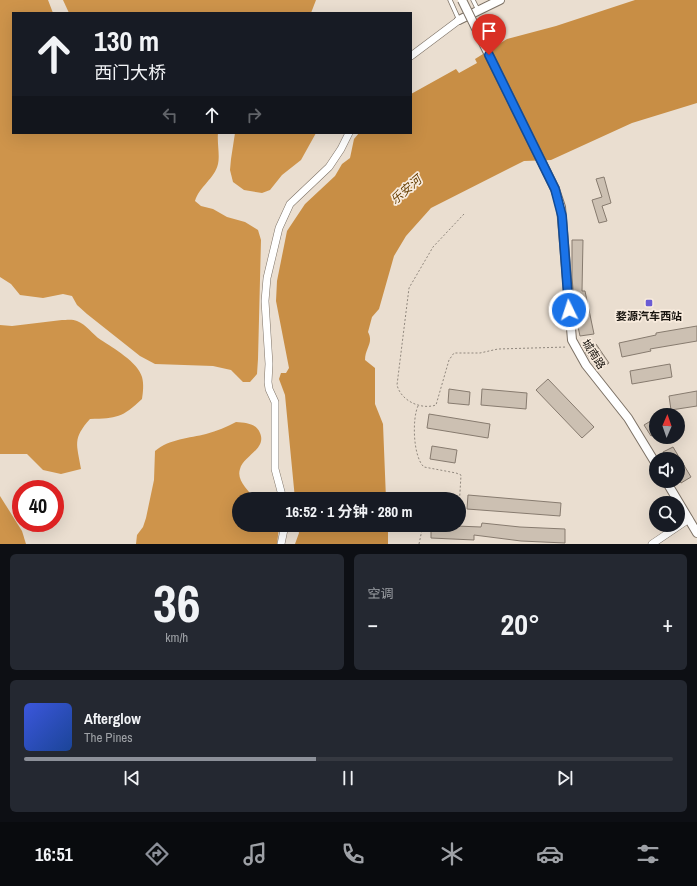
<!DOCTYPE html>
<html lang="zh">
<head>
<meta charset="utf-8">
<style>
	:root { --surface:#171b24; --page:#242831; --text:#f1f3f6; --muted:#9ea1a6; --line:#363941; --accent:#8c9099 }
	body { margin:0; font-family:"Archivo Narrow","Noto Sans SC",sans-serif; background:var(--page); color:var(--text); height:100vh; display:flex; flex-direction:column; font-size:15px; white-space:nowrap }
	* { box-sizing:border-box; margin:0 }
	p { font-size:13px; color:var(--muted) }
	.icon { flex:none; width:22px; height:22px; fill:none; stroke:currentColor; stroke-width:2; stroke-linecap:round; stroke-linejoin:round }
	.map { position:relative; height:544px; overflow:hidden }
	.drawer { display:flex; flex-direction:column; gap:10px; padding:10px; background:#0d0f14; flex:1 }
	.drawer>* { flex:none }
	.banner { position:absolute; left:12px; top:12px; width:400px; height:122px; border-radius:0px; box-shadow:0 4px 16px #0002; background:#171b24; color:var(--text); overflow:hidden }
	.needle { width:26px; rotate:2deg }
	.controls { position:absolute; left:649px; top:408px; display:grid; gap:8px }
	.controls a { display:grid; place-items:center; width:36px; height:36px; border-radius:50%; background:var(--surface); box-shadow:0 4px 16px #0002; font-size:20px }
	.speed { position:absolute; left:12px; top:480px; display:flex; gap:8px; font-size:20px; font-weight:700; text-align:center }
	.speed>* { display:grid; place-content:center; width:52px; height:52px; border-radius:50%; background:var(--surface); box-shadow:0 4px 16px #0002; line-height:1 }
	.speed .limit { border:6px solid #d22; background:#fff; color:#111 }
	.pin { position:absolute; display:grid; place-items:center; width:34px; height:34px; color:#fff; margin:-41px -17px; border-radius:50% 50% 50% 0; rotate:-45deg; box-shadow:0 0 4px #0007 }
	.pin .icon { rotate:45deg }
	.me { position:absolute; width:44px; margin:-22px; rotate:356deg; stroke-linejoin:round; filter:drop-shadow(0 0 3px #0008) }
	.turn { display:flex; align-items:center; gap:14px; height:84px; padding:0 16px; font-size:18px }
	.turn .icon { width:52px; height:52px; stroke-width:2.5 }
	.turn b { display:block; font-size:28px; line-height:34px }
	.lanes { display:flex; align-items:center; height:38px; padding:0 16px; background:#0003; justify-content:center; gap:20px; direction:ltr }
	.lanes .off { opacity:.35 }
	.big { font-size:30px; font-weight:700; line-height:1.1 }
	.drawer .widget { flex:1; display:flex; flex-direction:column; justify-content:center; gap:6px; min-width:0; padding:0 14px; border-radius:6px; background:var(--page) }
	.drawer .dial { align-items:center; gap:0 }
	.dial b { font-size:52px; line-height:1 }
	.song { display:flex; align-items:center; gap:12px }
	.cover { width:48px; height:48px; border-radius:6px; background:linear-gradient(135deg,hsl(230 70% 55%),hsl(220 70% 35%)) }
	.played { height:4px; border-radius:2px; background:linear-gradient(90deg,var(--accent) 45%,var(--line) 45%) }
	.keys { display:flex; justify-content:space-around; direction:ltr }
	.heat { display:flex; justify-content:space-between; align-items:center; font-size:22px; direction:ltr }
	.drawer .tiles { flex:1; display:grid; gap:10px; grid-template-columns:1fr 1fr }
	.widget:last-child { grid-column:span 2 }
	.trip { position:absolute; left:232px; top:492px; width:234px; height:40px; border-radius:20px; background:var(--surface); box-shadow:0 4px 16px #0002; font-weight:700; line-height:40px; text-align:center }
	.menu { display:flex; height:64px; justify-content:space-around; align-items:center; background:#090b0e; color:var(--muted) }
	.menu .icon { width:28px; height:28px }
	.menu .selected { color:var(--accent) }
	.menu b { font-size:18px; color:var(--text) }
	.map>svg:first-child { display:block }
	.forest { fill:#ce944b }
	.water { fill:#c88e45 }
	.building { fill:#ccc0b2; stroke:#877b6f }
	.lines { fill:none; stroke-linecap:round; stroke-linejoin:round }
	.service-casing { stroke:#7d7266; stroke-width:5 }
	.minor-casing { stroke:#7d7266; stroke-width:8 }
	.tertiary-casing { stroke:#7d7266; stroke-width:10 }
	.path { stroke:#91887e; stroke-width:1; stroke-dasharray:2 2; stroke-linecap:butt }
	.service { stroke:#fff; stroke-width:3.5 }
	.minor { stroke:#fff; stroke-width:7 }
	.tertiary { stroke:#fff; stroke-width:8 }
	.tertiary-bridge-casing { stroke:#7d7266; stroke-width:10; stroke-linecap:butt }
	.tertiary-bridge { stroke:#fff; stroke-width:8 }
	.route-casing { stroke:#114b97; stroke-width:10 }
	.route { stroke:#1a73e8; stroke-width:7 }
	.poi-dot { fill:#6a5bd4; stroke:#f8ebdd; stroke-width:1.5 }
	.labels { text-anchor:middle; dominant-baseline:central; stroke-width:3.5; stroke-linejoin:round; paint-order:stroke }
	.poi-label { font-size:11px; font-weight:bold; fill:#18140f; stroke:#f8ebdd }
	.street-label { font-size:11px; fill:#18140f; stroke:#f8ebdd }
	.water-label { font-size:12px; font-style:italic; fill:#643d00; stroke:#f8ebdd }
</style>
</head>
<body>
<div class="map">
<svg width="697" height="544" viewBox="0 0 697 544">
	<rect width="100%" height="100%" fill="#eaded0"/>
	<g class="forest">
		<path d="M0,0h48l5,13h-40v120h205c-1,10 2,22 0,31 -3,14 -19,23 -23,37l6,5 12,3 14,8 18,5 13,8 3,10 -3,119 -1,15 -7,8h-7l-12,-12 -18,-4 -58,-2 -15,-8 -53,-42 -10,-9 -5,-9 -9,-2 -20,4 -23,-3 -9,-11 -11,-7z"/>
		<path d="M63,0h253l-5,13h-242z"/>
		<path d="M235,133h81l-15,27 -19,15 -12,15 -8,3 -18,-3 -11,-8 -3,-12 1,-11z"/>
		<path d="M62,320c4,0 11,-1 15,1 10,4 15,13 24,19 12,8 37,22 41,37 2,7 1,16 0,22 -20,19 -25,19 -52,20 -18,20 -13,25 -9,50l-20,5 -18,-4 -16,-16h-27v-129l12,1z"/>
		<path d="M236,422c10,1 20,1 24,11 7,16 -17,23 -20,36 -4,12 9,21 14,30h-15v26h34l6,2 -2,17h-141l1,-9 6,-8 3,-9 8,-38 1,-29c14,-12 35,-13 51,-17 11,-3 21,-7 30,-12z"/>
		<path d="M0,496l22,35 4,13h-26z"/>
	</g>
	<g class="water">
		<path d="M635,0h62v103l-65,20 -81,37 -27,1 -93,47 -25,28 -12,20 -15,53 -7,8 -4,15c6,11 -3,16 -3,28l10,8v36l8,20 3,75h-91l-10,-104 -6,-16 2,-6h5l3,-5 -13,-67 1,-20 10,-50 18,-27 30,-28 7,-12 8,-6 4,-19 5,-6h52v-39l45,-25 3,4 18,-10 -2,-4 32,-20 49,-13z"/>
		<path d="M297,525h91v19h-93l4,-11z"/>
	</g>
	<g class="building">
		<path d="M604,177l7,26 -9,3 5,15 -8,2 -7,-23 10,-3 -6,-18z"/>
		<path d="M572,240h11l-1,51h3l9,43 -14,2 -5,-23 -3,-36z"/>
		<path d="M697,326v15l-47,8 1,2 -29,6 -3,-14 37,-8v-2z"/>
		<path d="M596,344l13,19 -10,7 -14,-18z"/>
		<path d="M670,364l2,13 -40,7 -2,-13z"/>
		<path d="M548,379l46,48 -12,11 -46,-48z"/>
		<path d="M449,389l21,3 -1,13 -21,-2z"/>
		<path d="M482,389l45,4 -1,16 -45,-4z"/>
		<path d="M697,391v15l-26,4 -2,-14z"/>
		<path d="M429,414l61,10 -2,14 -61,-10z"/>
		<path d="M654,419l2,3v11l-5,3 -7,-11z"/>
		<path d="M432,446l25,4 -2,13 -25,-4z"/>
		<path d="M673,447l18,30 -10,6 -3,-5v-19h-11l-4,-7z"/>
		<path d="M468,495l93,8 -1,13 -93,-7z"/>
		<path d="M482,523l38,4 45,2v14l-44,-2 -47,-6v5l-43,-2v-13l50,2z"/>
	</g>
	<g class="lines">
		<g class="service-casing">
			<g id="service">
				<path d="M450,0l9,20"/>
				<path d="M473,0l5,10"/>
			</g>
		</g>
		<g class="minor-casing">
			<g id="minor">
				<path d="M411,56l48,-36"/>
				<path d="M283,499l-8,-30v-67l-6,-13 -1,-7 1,-18 -4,-63 2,-23 12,-50 11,-24 39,-37 12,-18 8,-16"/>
				<path d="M281,544l4,-19"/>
				<path d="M652,544l37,-25"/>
			</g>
		</g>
		<g class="tertiary-casing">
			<g id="tertiary">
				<path d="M459,20l41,-20"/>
				<path d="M555,189l6,18 11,133 14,25 42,53 28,46"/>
				<path d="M666,481l31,52"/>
			</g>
		</g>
		<g class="path">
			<path d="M464,214l-31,33 -24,41 -12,97c4,16 24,25 39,20l13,-45 5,-7h26l18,-4 69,-2"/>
			<path d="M418,406c-6,13 -5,51 6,61l32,6 5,2 -2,34"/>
			<path d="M419,544l4,-19"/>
		</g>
		<use href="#service" class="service"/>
		<use href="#minor" class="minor"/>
		<use href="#tertiary" class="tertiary"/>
		<g class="tertiary-bridge-casing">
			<path id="tertiary-bridge" d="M462,0l93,189"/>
		</g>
		<use href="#tertiary-bridge" class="tertiary-bridge"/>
	</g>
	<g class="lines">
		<g class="route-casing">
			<path id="route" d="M489,55l66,134 7,27 7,94"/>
		</g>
		<use href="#route" class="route"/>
	</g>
	<rect class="poi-dot" x="645" y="299" width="8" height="8" rx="2"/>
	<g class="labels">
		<g class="poi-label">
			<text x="649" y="316">婺源汽车西站</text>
		</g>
		<g class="street-label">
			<text transform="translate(594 354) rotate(58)">城南路</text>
		</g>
		<g class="water-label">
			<text transform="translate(406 190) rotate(-41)">乐安河</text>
		</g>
	</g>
</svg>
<div class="controls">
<a><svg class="needle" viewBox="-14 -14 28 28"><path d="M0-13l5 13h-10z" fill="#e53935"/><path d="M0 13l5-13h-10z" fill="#9ea1a6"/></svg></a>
<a><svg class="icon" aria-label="sound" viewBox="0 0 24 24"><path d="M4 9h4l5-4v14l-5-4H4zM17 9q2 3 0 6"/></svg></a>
<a><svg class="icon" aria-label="search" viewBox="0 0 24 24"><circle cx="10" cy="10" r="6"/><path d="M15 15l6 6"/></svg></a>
</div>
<div class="speed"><div class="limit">40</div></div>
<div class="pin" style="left:489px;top:55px;background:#d93025"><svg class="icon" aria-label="arrive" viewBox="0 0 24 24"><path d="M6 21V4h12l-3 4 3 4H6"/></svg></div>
<svg class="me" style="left:569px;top:310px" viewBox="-20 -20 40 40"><circle r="17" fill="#1a73e8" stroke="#fff" stroke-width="3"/><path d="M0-11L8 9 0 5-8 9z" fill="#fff"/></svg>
<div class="trip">16:52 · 1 分钟 · 280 m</div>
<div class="banner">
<div class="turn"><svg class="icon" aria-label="ahead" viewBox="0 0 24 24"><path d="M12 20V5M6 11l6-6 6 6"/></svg><div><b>130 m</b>西门大桥</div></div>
<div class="lanes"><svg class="icon off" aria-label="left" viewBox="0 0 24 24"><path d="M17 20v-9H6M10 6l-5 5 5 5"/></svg><svg class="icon" aria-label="ahead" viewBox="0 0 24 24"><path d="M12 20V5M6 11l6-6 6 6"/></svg><svg class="icon off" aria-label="right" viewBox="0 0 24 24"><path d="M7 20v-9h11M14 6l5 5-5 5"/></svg></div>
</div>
</div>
<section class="drawer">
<div class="tiles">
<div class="widget dial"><b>36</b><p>km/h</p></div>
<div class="widget"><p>空调</p>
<div class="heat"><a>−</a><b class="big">20°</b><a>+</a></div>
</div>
<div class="widget">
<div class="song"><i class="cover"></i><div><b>Afterglow</b><p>The Pines</p></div></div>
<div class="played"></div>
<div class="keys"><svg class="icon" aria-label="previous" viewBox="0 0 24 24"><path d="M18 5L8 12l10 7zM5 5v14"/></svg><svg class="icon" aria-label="pause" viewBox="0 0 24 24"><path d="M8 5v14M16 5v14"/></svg><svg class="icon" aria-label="next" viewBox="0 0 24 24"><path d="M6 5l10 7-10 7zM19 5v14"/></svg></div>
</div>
</div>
</section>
<nav class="menu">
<b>16:51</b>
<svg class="icon selected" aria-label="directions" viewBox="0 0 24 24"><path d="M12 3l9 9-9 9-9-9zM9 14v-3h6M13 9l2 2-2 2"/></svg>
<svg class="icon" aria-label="music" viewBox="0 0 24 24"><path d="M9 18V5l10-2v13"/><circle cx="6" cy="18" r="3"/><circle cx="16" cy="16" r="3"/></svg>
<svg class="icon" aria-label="phone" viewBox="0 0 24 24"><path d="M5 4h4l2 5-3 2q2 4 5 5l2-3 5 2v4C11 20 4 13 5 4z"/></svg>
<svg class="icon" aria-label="climate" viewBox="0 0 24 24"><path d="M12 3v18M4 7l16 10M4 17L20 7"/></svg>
<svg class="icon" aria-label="car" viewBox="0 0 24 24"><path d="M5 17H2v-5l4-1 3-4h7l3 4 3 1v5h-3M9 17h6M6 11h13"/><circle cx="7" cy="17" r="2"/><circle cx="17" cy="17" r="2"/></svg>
<svg class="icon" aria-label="filters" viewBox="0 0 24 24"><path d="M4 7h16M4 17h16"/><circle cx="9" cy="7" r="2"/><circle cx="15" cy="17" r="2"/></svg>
</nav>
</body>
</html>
